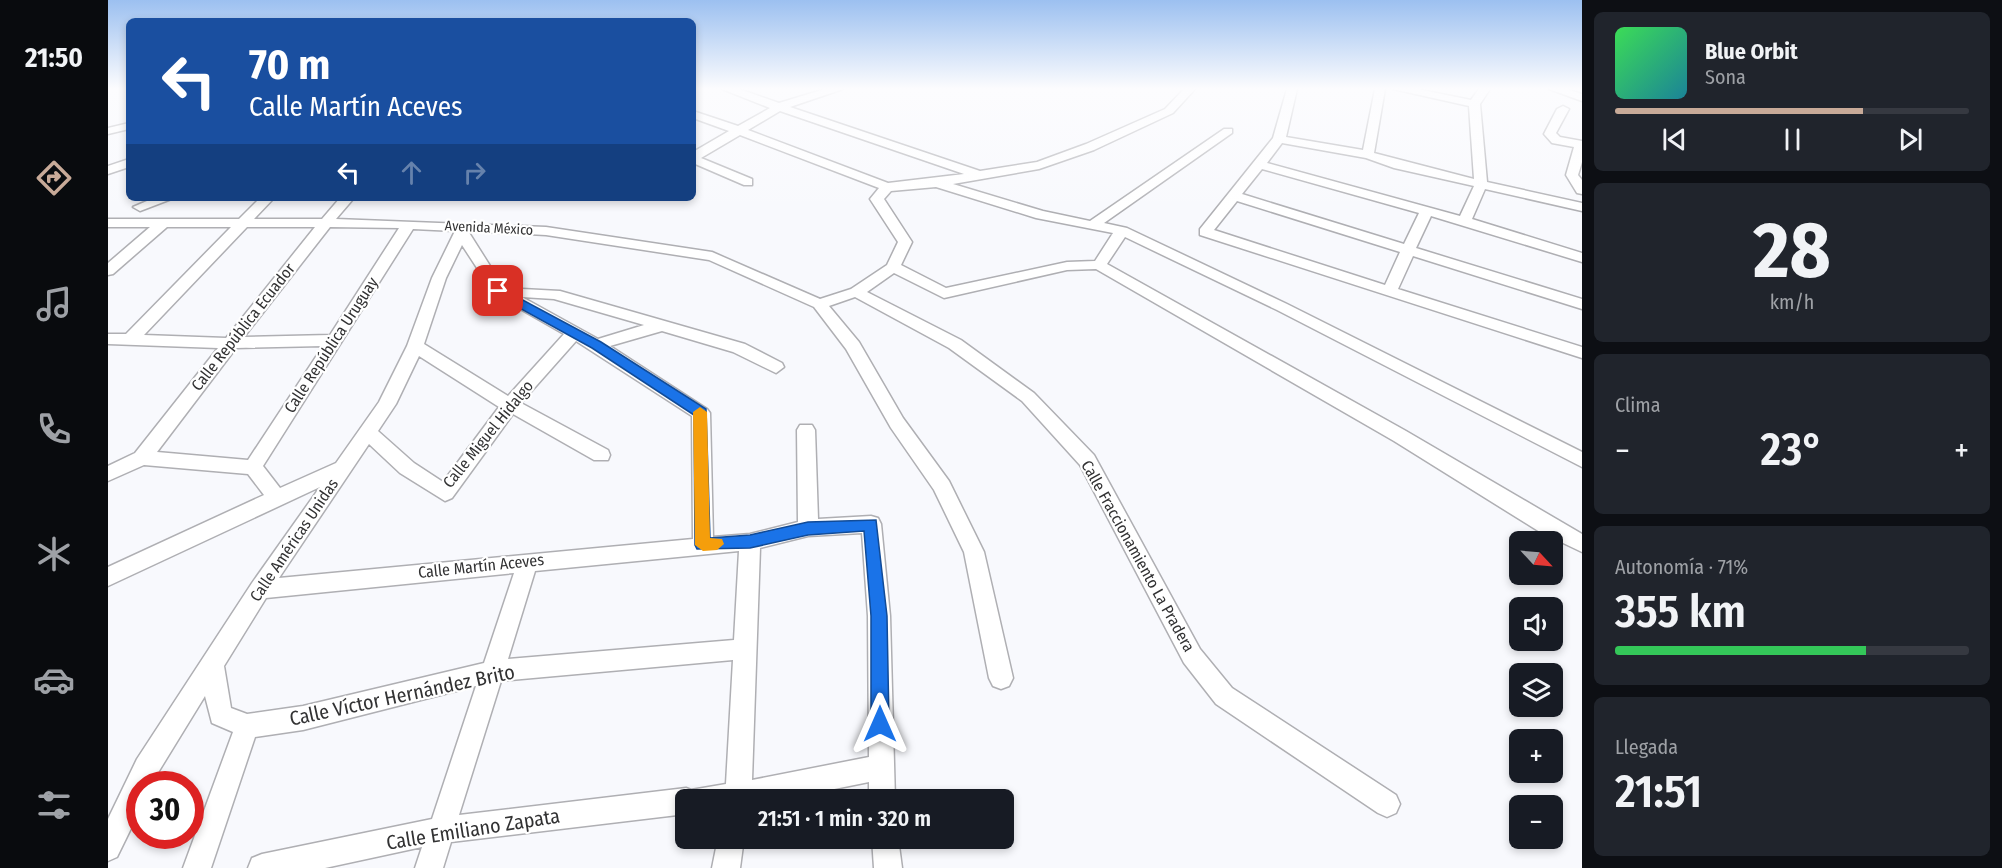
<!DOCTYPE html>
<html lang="es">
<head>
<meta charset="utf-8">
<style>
	:root { --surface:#171b24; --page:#20242c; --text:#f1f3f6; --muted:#9ea1a6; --line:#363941; --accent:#c8aa98 }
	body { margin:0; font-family:"Fira Sans Condensed",sans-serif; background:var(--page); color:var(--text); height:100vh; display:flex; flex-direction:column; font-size:22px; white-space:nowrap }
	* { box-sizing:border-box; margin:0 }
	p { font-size:20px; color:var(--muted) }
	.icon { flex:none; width:33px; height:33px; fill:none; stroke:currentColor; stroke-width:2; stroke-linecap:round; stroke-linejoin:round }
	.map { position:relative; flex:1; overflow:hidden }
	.drawer { display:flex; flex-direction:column; gap:12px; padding:12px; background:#0d0f14; width:420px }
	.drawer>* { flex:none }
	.hud { position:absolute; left:18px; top:18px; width:570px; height:183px; border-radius:9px; box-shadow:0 3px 9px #0003; background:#1a4fa0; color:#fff; overflow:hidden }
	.needle { width:39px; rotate:116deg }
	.controls { position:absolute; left:1401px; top:531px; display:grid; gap:12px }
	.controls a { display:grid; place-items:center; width:54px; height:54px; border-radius:9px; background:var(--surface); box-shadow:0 3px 9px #0003; font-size:30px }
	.speed { position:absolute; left:18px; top:771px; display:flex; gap:12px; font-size:30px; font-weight:700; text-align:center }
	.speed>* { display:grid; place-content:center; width:78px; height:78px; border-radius:50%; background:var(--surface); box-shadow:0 3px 9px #0003; line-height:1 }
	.speed .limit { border:9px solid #d22; background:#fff; color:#111 }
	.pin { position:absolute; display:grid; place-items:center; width:51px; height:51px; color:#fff; margin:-26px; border-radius:12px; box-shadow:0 3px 9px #0006 }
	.me { position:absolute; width:66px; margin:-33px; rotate:0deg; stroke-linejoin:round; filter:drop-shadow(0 0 4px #0008) }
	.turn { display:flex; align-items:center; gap:21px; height:126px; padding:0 24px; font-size:27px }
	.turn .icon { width:78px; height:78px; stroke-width:2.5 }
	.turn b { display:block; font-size:42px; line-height:51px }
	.lanes { display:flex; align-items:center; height:57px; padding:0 24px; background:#0003; justify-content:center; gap:30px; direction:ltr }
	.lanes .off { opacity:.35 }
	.big { font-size:45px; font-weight:600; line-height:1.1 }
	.drawer .widget { flex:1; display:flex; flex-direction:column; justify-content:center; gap:9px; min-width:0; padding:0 21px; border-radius:9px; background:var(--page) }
	.drawer .dial { align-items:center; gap:0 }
	.dial b { font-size:78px; line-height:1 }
	.song { display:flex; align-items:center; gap:18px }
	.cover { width:72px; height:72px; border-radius:9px; background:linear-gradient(135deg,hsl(130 70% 55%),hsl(190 70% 35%)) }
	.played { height:6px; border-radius:3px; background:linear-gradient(90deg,var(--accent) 70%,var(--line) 70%) }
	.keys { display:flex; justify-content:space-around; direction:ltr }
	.heat { display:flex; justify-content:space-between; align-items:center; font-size:33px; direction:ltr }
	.charge { height:9px; border-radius:4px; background:linear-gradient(90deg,#34c759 71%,var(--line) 0) }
	.trip { position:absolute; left:567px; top:789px; width:339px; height:60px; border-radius:9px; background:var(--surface); box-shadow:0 3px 9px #0003; font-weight:600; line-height:60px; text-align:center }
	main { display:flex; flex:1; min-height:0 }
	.menu { display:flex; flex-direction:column; width:108px; justify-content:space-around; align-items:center; background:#090b0e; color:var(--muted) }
	.menu .icon { width:42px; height:42px }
	.menu .active { color:var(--accent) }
	.menu b { font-size:27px; color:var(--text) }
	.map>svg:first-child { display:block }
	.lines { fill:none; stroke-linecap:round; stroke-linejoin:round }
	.minor-casing { stroke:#afafb3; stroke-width:3 }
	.minor { fill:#fff; fill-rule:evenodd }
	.route { fill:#1a73e8; stroke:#114b97; stroke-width:1.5 }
	.slow { fill:#f59e0b }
	.labels { text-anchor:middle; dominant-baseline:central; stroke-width:4.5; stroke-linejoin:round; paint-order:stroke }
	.far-street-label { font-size:14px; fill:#323233; stroke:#fff }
	.street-label { font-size:16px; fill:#323233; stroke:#fff }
	.near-street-label { font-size:20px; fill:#323233; stroke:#fff }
</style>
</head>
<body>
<main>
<nav class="menu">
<b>21:50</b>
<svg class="icon active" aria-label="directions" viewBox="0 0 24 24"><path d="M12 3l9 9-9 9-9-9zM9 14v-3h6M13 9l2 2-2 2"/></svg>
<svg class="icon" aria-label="music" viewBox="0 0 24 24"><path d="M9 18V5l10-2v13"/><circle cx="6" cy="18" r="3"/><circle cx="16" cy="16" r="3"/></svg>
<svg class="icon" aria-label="phone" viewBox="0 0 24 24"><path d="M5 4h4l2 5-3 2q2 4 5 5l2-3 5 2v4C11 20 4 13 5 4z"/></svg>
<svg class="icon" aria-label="climate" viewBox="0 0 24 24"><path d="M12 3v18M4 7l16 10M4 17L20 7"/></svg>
<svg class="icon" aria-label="car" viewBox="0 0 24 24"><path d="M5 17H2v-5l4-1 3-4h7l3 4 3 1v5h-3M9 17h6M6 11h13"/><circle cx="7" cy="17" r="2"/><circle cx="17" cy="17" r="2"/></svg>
<svg class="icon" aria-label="filters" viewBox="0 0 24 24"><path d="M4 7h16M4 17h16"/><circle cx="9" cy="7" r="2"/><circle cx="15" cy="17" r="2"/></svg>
</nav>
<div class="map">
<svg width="1474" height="868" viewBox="0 0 1474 868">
	<rect width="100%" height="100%" fill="#f8f9fd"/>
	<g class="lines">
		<g class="minor-casing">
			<g id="minor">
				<path d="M614,89h17l40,14 46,-14h18l-53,18 190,64 57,-9 49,-18 79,-35 19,-20h11l-22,24 -79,37 -55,19 -86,15 90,27 47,10 134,-92h8v4l-128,90 23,5 160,76 295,148v15l-305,-157 -152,-73 -18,27 299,167 176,103v18l-42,-20 -146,-91 -298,-172 -29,1 -123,28 -50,-25 -27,19 94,48 73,53 60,62 106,194 32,39 164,107 4,9 -4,9 -9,4 -9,-4 -162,-109 -32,-41 -104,-198 -58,-64 -73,-53 -94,-51 -26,9 30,36 44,76 46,63 35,71 29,126 -4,8 -8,3 -8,-3 -4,-8 -25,-126 -30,-62 -43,-62 -45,-79 -32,-42 -105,-47 -163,-25 -78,-4 36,57 56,3 185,53 37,19 2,4 -8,6 -43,-21 -71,-21 -52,15 97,63 3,4 3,124 37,-3 48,-12 -1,-92 3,-5h12l3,5 3,89 53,-3 7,2 3,6 9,92 5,184h-26v-18l-89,18h-94v14l-235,28 -8,26h-28l7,-21 -97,21h-77l4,-10 10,-4 170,-35 44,-133 -173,44 -48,7 -44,131h-28l50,-136 -21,-9 -7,-27 -54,88h-11v26l-23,47 -9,4v-42l29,-60 115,-176 68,-96 -212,99v-19l156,-72 -16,-21 -104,-9 -36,16v-15l27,-13 83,-105 -110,-4v-10h18l105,-107h-64l-54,47 -5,1v-12l42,-36h-42v-8h131l21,-21h14l-20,21h68l18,-21h14l-18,21 210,8 166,25 108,47 31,-10 36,-24 11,-23 -28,-43 9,-11 -139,-53 -39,23 51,21v6h-8l-51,-22v-11l36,-21 -36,-13v-7l45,15 32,-18zM672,111l184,63 -76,9 -140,-53zM828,187l100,31 77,15 -18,28 -28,1 -121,26 -45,-23 11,-23 -28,-43 7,-8zM139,227h68l-89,111 -82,-3zM222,227l69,1 -69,107 -86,2zM305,229l42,2 -23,47 -25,68 -28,56 -43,61 -56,25 -17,-22zM354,245l32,49 70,40 -56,62 -84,-52 22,-66zM414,297l32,2 90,26 -46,14zM468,341l116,75 1,123 -414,39 90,-134 31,29 45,28 7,-3 61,-84 81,46h14l2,-5 -2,-5 -87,-47zM215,346l-75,114 -91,-8 79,-104zM311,356l80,51 -56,75 -29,-19 -36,-32 18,-27zM754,533l6,83 1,141 -117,23 8,-232 48,-12zM631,551l-5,89 -226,19 27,-88zM406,573l-30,90 -181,43 -56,8 -16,-6 -7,-42 42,-68zM625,660l-7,124 -35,6 -5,-2 -227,27 42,-134z"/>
				<path d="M1179,89h10l-11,48 77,13 12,-61h10l-11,64 100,26 -5,-73 -76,-17h24l54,11 8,-11h11l-10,15 7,78 95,21v8l-97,-22 -13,30 110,34v9l-151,-46 -15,32 166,51v10l-169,-53 -15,33 184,58v11l-382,-123v-6l73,-91zM1174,143l84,15 28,10 80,18 -14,30 -193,-53zM1154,169l157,44 -15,31 -162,-50zM1129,201l163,51 -15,33 -171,-55z"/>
				<path d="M1441,89h17l16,5v7z"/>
				<path d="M1455,106l6,3 -13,24 4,4 22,4v21l-4,13 4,5v14l-5,-1 -11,-18 8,-28 -22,-4 -8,-9 13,-25z"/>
				<path d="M21,123v6l-21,5v-6z"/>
				<path d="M21,159v8l-21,7v-8z"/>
				<path d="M46,198h20l-34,13 -7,-4z"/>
				<path d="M610,838h26l-4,30h-28z"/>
				<path d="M764,838h26l4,30h-28z"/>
			</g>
		</g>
		<use href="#minor" class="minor"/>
	</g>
	<linearGradient id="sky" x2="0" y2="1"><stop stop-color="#9cc0f0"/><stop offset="0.42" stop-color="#fcfcfe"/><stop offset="1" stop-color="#fcfcfe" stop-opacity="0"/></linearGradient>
	<rect width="1474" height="211" fill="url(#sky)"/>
	<path class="route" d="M386,289h8l99,53 105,67 4,129 40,-3 58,-13 68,-2 11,96 2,108 -3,7 -6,2 -7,-2 -2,-7v-108l-7,-85 -56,4 -58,13 -53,1 -2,-4 -1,-130 -102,-67 -98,-54z"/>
	<path class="slow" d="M592,407l7,5 3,126 12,1 2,5 -7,6 -14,1 -8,-6 -2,-133z"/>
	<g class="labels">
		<g class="far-street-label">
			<text transform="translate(381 228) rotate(3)">Avenida México</text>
		</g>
		<g class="street-label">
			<text transform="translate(135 327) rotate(-52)">Calle República Ecuador</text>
			<text transform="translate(223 345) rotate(-57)">Calle República Uruguay</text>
			<text transform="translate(380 434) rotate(-51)">Calle Miguel Hidalgo</text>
			<text transform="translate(186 540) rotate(-56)">Calle Américas Unidas</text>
			<text transform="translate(1030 556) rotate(61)">Calle Fraccionamiento La Pradera</text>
			<text transform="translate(373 566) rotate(-6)">Calle Martín Aceves</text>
		</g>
		<g class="near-street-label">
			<text transform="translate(294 695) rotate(-12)">Calle Víctor Hernández Brito</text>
			<text transform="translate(365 829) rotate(-9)">Calle Emiliano Zapata</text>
		</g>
	</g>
</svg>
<div class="controls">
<a><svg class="needle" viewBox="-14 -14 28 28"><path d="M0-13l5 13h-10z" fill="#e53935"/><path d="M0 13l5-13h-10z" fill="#9ea1a6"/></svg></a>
<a><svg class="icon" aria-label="sound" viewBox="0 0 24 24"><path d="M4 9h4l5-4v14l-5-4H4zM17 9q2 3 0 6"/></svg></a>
<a><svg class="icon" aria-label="layers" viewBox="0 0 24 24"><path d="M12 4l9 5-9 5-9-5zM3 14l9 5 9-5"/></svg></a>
<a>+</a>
<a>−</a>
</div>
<div class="speed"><div class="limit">30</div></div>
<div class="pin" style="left:390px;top:291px;background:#d93025"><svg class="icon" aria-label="arrive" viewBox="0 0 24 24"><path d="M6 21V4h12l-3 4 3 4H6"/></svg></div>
<svg class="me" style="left:772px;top:724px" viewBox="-20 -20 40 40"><path d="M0-17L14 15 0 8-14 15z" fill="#1a73e8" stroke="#fff" stroke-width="4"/></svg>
<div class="trip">21:51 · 1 min · 320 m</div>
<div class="hud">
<div class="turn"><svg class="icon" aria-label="left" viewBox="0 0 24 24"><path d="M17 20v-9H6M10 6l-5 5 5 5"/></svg><div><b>70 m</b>Calle Martín Aceves</div></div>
<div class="lanes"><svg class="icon" aria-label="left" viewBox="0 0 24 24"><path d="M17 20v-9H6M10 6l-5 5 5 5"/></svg><svg class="icon off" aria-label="ahead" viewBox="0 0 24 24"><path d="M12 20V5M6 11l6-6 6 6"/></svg><svg class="icon off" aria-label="right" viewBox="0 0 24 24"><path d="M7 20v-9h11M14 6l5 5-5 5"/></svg></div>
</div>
</div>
<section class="drawer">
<div class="widget">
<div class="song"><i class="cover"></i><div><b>Blue Orbit</b><p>Sona</p></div></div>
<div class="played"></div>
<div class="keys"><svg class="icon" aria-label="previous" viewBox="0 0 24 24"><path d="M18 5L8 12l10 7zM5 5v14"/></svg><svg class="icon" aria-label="pause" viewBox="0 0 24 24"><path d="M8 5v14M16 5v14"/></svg><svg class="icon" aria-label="next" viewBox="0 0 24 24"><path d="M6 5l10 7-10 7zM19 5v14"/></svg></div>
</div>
<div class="widget dial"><b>28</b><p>km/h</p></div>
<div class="widget"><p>Clima</p>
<div class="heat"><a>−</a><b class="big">23°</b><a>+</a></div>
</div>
<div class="widget"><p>Autonomía · 71%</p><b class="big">355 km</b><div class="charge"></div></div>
<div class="widget"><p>Llegada</p><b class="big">21:51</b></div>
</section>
</main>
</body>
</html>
